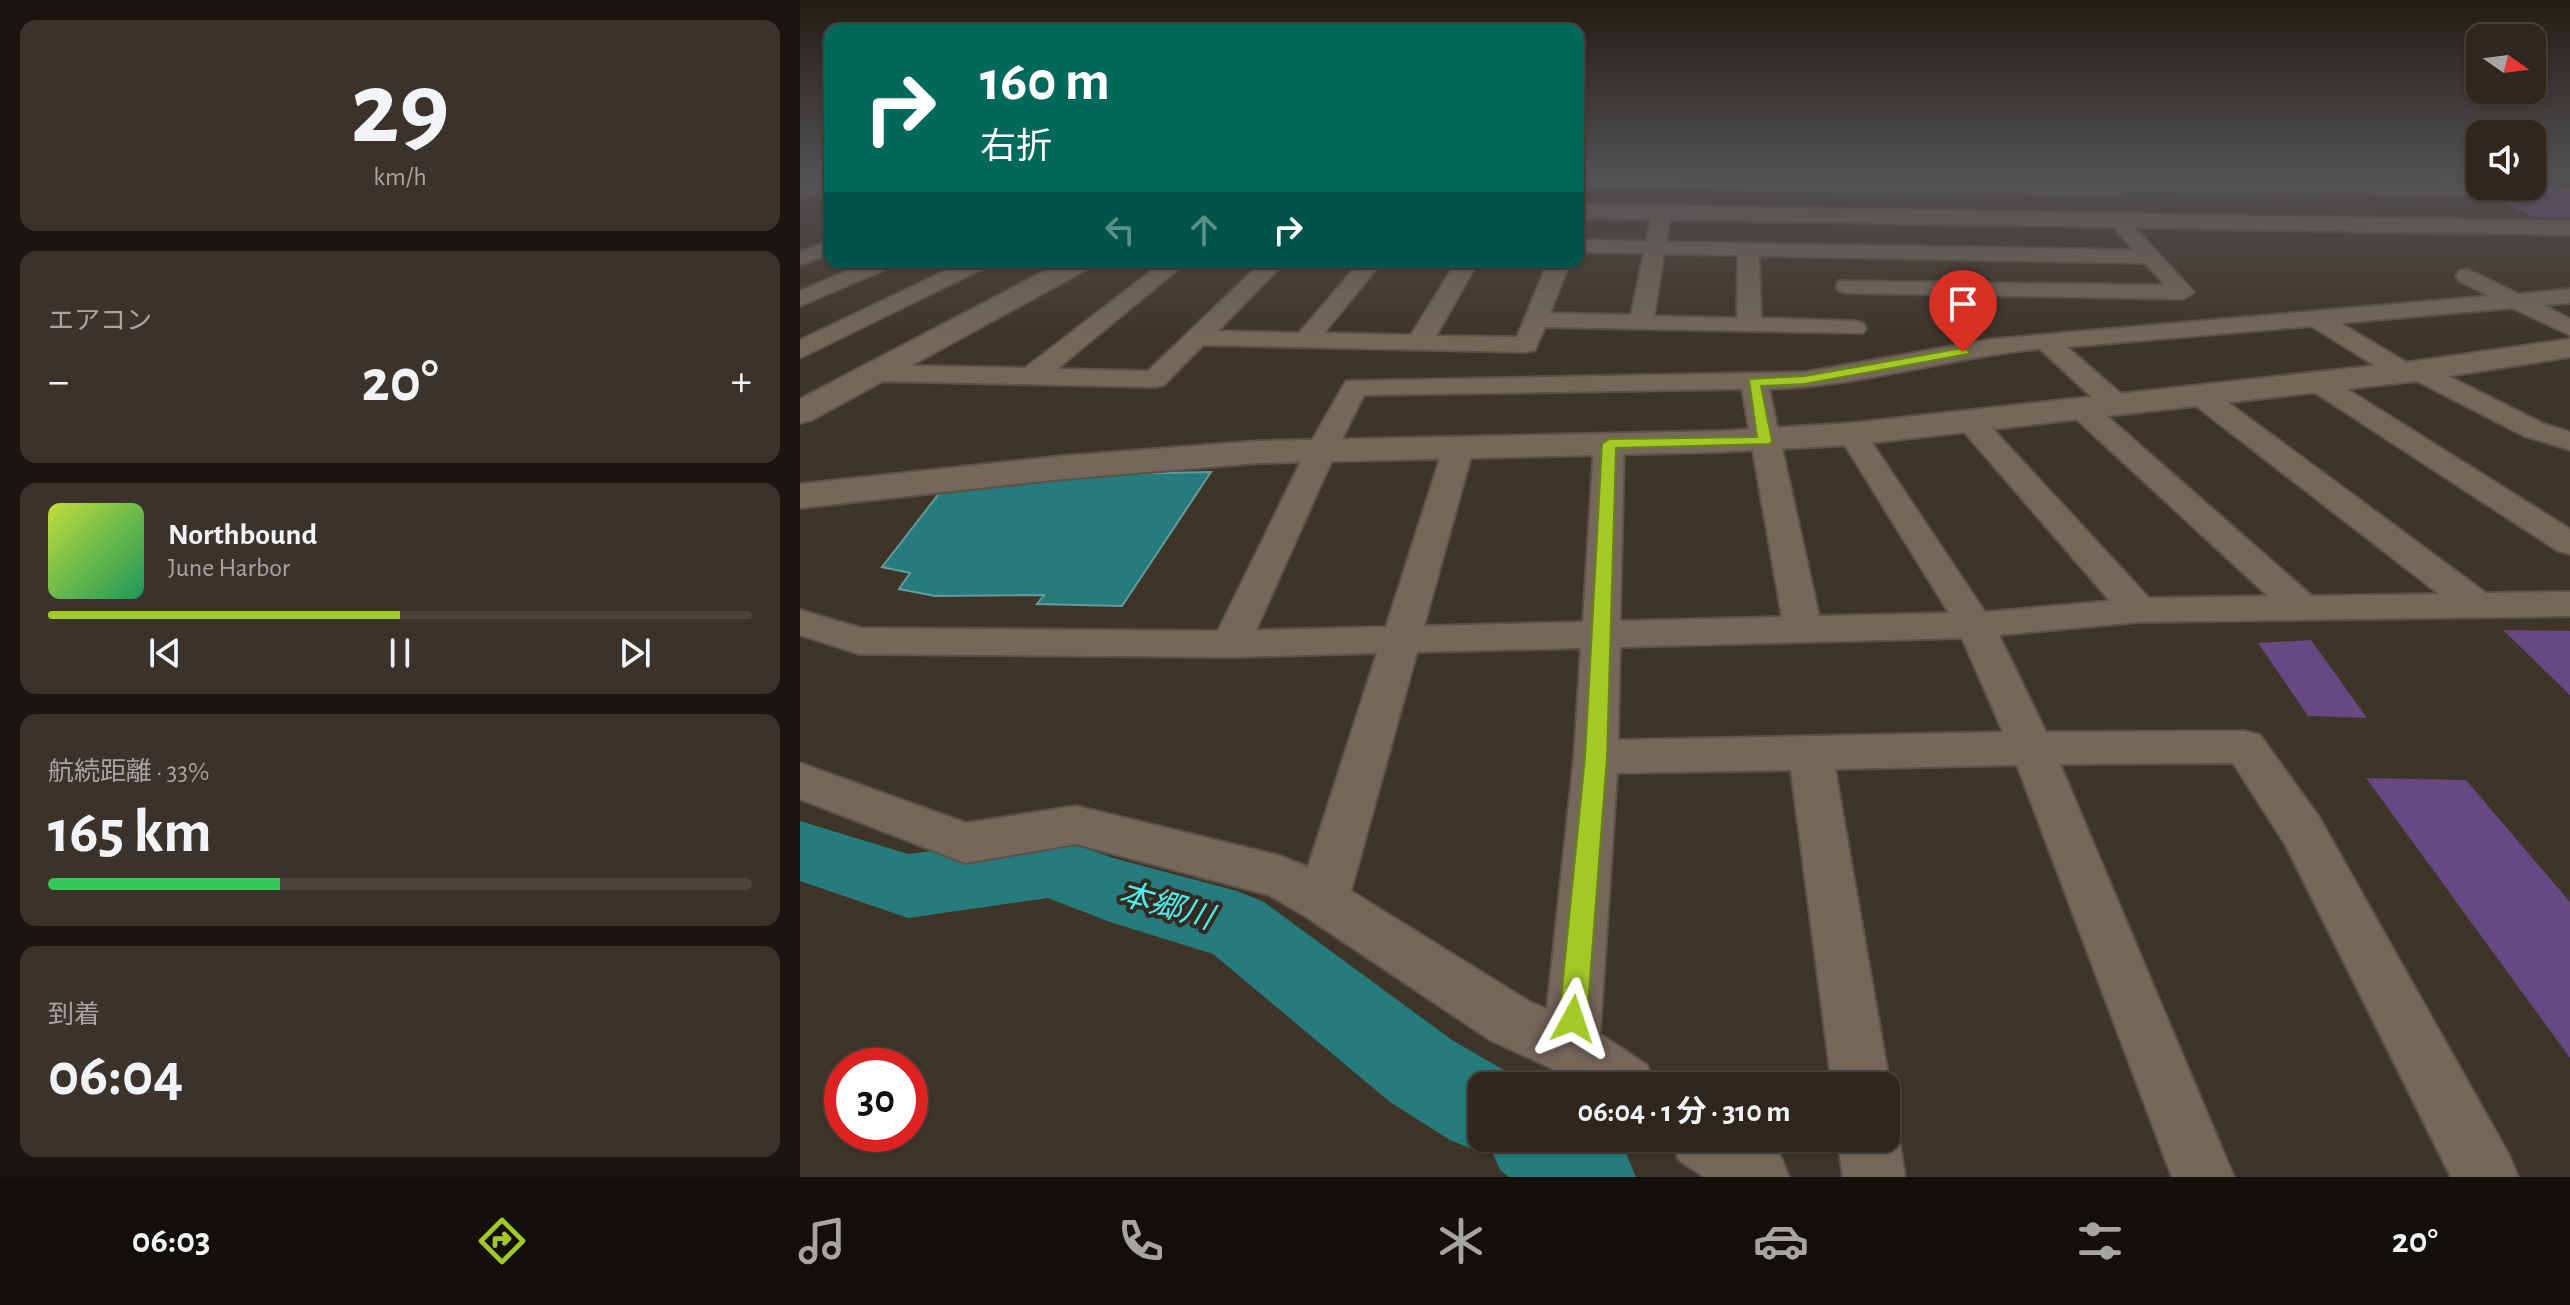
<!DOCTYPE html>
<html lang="ja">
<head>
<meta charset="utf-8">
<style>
	:root { --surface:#2f271e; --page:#3b332b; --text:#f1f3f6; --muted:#a7a5a4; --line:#4a443c; --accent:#a3c927 }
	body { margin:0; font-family:"Alegreya Sans","Noto Sans JP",sans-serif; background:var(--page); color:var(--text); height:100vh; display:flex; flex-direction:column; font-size:30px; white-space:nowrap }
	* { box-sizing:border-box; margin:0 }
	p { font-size:26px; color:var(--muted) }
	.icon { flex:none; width:44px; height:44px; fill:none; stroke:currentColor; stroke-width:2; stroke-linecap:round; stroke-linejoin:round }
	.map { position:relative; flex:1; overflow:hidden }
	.panel { display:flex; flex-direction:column; gap:20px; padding:20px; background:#1a1510; width:800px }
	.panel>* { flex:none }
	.guide { position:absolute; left:24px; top:24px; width:760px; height:244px; border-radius:16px; box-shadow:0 2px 6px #0004,0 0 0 2px var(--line); background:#00695c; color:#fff; overflow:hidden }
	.needle { width:52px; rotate:104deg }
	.tools { position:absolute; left:1666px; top:24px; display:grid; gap:16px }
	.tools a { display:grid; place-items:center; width:80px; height:80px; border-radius:16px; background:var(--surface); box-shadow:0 2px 6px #0004,0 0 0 2px var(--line); font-size:40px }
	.speed { position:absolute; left:24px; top:1048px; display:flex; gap:16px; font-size:40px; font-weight:700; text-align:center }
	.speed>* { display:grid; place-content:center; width:104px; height:104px; border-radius:50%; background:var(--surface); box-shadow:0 2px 6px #0004,0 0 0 2px var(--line); line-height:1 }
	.speed .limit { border:12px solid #d22; background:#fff; color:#111 }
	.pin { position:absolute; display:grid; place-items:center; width:68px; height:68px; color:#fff; margin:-82px -34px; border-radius:50% 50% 50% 0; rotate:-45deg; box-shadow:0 0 8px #0007 }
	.pin .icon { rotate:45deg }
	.me { position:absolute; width:88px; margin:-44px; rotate:5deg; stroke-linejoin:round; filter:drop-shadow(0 0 6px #0008) }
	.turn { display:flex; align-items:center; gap:28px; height:168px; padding:0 24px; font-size:36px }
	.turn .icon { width:104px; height:104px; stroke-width:2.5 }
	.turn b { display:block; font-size:56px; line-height:68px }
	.lanes { display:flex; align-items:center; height:76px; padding:0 24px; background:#0003; justify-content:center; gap:40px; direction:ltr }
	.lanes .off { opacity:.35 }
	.big { font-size:60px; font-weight:700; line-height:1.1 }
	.panel .card { flex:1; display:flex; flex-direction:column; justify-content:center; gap:12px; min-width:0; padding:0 28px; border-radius:16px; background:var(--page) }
	.panel .dial { align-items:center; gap:0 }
	.dial b { font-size:104px; line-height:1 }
	.song { display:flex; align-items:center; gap:24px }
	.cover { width:96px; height:96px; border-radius:12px; background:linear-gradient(135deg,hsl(70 70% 55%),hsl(150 70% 35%)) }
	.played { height:8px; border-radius:4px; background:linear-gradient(90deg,var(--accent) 50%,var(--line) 50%) }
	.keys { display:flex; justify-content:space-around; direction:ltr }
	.heat { display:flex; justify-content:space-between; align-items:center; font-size:44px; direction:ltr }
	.charge { height:12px; border-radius:6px; background:linear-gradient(90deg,#34c759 33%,var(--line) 0) }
	.trip { position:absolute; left:668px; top:1072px; width:432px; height:80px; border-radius:16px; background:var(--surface); box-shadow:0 2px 6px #0004,0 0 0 2px var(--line); font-weight:700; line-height:80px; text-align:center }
	.menu { display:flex; height:128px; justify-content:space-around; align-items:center; background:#13100c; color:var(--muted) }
	.menu .icon { width:56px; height:56px }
	.menu .on { color:var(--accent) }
	.menu b { font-size:36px; color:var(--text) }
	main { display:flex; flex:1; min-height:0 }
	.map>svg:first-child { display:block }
	.water { fill:#267b7c; stroke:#639c9b; stroke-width:2 }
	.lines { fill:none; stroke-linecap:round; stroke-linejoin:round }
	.river { fill:#267b7c; fill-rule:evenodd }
	.building { fill:#674882 }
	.street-casing { stroke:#5b5147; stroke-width:4 }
	.secondary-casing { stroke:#5b5147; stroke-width:4 }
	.street { fill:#75685b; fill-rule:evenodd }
	.secondary { fill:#75685b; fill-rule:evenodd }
	.route { fill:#a3c927; stroke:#6a8319; stroke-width:2 }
	.labels { text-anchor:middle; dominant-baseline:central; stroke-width:8; stroke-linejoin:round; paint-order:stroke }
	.near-water-label { font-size:32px; font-style:italic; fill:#4debed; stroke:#352a1f }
</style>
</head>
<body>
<main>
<section class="panel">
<div class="card dial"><b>29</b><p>km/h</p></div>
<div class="card"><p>エアコン</p>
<div class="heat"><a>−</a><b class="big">20°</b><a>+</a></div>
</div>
<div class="card">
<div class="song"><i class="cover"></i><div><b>Northbound</b><p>June Harbor</p></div></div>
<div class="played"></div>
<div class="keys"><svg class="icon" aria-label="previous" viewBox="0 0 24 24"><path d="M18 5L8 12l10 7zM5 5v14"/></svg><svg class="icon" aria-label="pause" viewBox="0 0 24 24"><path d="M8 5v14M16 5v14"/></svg><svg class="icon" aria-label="next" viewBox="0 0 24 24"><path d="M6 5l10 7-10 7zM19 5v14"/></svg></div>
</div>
<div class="card"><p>航続距離 · 33%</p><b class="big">165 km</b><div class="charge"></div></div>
<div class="card"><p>到着</p><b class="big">06:04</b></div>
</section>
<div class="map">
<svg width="1770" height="1177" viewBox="0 0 1770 1177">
	<rect width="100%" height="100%" fill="#3f3428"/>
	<path class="water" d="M411,472l-89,134 -85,-2 7,-9 -109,1 -36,-7 11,-16 -28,-6 59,-76 118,-16z"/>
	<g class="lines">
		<path class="river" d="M0,821l108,33 143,-18 62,22 124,33 27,11 188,138 62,36 4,10h-36v52h132l8,6 14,33h-127l-9,-7 -9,-21 -9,4 -32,-13 -60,-38 -177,-148 -103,-32 -62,-24 -140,20 -108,-37z"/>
	</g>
	<g class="building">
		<path d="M1732,180h17l21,10v28l-38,-1 -59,-31h59z"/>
		<path d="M1703,630l67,1v64z"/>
		<path d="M1511,640l56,78 -59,-2 -50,-73z"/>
		<path d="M1566,778l100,2 104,122v156z"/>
	</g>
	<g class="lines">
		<g class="street-casing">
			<g id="street">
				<path d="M1630,175h20l20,15 -9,5 -334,-5 -9,5 -540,-8v-10l526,7 8,-4 329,4z"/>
				<path d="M30,177v11l-30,10v-11z"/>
				<path d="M862,206l9,6 -5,30 468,8 -26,-29 10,-6 7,2 69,75 -11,7 -336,-6 -8,-2 -3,-5 3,-5 326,4 -20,-22 -386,-7 2,62 93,3 9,2 3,5 -3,5 -318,-6 -10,23 -9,2 -323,-7 -39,40 -9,2 -281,-6 -9,-2 -4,-6 4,-6 9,-2 151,3 138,-106h24l-130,107 91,2 114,-109h23l-67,69 81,2 61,-71h22l-58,71 87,2 45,-73h22l-42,74 81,1 31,-75h22l-20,51 81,2 13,-62 -66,-1v-12l68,1 7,-29zM864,254l74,1 -1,63 -83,-2z"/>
				<path d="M30,241v13l-30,11v-13z"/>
				<path d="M68,262h29l-4,4 -93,40v-15z"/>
				<path d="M164,262h28l-4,4 -188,92v-18z"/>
				<path d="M1667,269l52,25 51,-5v14l-27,2 27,14v16l-58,-27 -172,15 71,42h15l118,59 26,8v18l-46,-14 -111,-57h-16l-86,-53 -244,21 60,52 4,6 -4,6 -10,2 -10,-2 -67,-62c-91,8 -180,38 -271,40l50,227 130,-3 -111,-179 4,-6 10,-3 10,3 123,184 125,-11 -151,-175 -4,-6 4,-6 10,-2 10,2 170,184 119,-2 -196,-181 -4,-6 4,-6 10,-2 10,2 220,193 127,-2 -248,-192 -4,-6 4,-6h20l275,203 84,-1v24l-431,6 -140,13 47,97 199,-1 15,4 59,82 190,338 9,22h-67l-166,-333 -52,-81 -173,1 174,413h-62l-155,-412 -182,4 55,317 -4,10v-10h-54l-41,-316 -174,3 -17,261 47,31 8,21h-79l-25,-18 -61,-28 -185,-124 -36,-21 -193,-51 -111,19 -165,-64v-36l166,60 110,-17 205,50 27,11 69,-214 -146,4 -372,-3 -59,-19v-25l61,18 357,3 89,-182 39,-68 459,-9 188,-33 496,-43 -30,-15 -3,-5 3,-5zM942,389l40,228 -162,4 4,-177 -5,-6 -10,-3 -10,3 -5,6 -11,178 -159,4 50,-180 -5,-6 -10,-3 -10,3 -5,6 -58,181 -130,3 81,-181 27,-54zM1162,638l41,94 -385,8 2,-93zM781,648l-7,109 -27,252 -17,-7 -179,-111 66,-239z"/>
				<path d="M1517,374l9,2 244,153v25l-12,-3 -250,-163 -4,-6 4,-6z"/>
				<path d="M1086,1115l4,1 9,22 6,39h-62l-6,-39h49z"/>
				<path d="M870,1138h85l25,17 9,22h-85l-25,-17z"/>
			</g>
		</g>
		<g class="secondary-casing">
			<g id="secondary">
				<path d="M778,204l992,17v14l-992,-17z"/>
				<path d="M262,262h33l-4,5 -279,153 -12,3v-24z"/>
				<path d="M1770,339v18l-153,24 -565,64 -131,7 -462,11 -197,16 -262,29v-24l262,-28 197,-15 462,-10 131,-8 565,-62z"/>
			</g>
		</g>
		<use href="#street" class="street"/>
		<use href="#secondary" class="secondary"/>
	</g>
	<linearGradient id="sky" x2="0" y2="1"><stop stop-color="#231d16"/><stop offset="0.51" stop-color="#525053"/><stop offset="1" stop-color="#525053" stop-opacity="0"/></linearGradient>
	<rect width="1770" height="340" fill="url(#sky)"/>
	<path class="route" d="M1163,348l7,4 -2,2 -163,30 -44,2 11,55 -2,3 -154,4 -9,309 -20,262 -4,9 -10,4 -10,-4 -4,-9 26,-262 17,-313 7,-5 148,-2 -8,-58 56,-3z"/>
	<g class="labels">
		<g class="near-water-label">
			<text transform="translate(366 906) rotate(16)">本郷川</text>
		</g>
	</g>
</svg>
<div class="tools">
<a><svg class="needle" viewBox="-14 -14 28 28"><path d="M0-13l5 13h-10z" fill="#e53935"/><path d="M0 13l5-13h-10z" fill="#a7a5a4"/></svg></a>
<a><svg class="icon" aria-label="sound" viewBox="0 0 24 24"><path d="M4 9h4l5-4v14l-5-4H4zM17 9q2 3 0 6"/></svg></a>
</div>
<div class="speed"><div class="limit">30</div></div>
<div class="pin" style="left:1163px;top:352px;background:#d93025"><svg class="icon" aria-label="arrive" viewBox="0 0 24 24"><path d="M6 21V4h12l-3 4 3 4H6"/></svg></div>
<svg class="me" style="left:773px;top:1019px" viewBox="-20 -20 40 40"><path d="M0-17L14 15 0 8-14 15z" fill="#a3c927" stroke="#fff" stroke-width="4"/></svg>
<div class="trip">06:04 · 1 分 · 310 m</div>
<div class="guide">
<div class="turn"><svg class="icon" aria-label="right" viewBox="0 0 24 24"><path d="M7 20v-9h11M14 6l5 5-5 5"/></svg><div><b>160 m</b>右折</div></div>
<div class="lanes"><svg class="icon off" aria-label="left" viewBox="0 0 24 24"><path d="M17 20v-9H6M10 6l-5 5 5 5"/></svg><svg class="icon off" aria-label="ahead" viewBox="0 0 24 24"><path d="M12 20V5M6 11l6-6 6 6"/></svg><svg class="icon" aria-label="right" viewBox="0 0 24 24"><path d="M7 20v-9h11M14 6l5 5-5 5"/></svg></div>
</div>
</div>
</main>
<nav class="menu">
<b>06:03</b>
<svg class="icon on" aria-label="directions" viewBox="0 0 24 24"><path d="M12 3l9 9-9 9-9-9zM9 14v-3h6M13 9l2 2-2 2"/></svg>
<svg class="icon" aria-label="music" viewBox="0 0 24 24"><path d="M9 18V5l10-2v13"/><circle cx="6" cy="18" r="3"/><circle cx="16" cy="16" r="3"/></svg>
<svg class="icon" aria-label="phone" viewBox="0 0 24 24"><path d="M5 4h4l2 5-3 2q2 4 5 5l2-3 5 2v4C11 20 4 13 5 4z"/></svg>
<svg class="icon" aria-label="climate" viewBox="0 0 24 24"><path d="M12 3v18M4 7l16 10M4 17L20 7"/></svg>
<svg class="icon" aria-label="car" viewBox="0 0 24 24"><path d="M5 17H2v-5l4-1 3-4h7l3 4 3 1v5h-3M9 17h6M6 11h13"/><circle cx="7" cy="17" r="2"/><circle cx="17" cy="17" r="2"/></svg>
<svg class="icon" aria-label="filters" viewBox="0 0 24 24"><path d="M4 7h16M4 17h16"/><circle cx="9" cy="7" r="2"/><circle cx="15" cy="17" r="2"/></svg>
<b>20°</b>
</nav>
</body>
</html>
